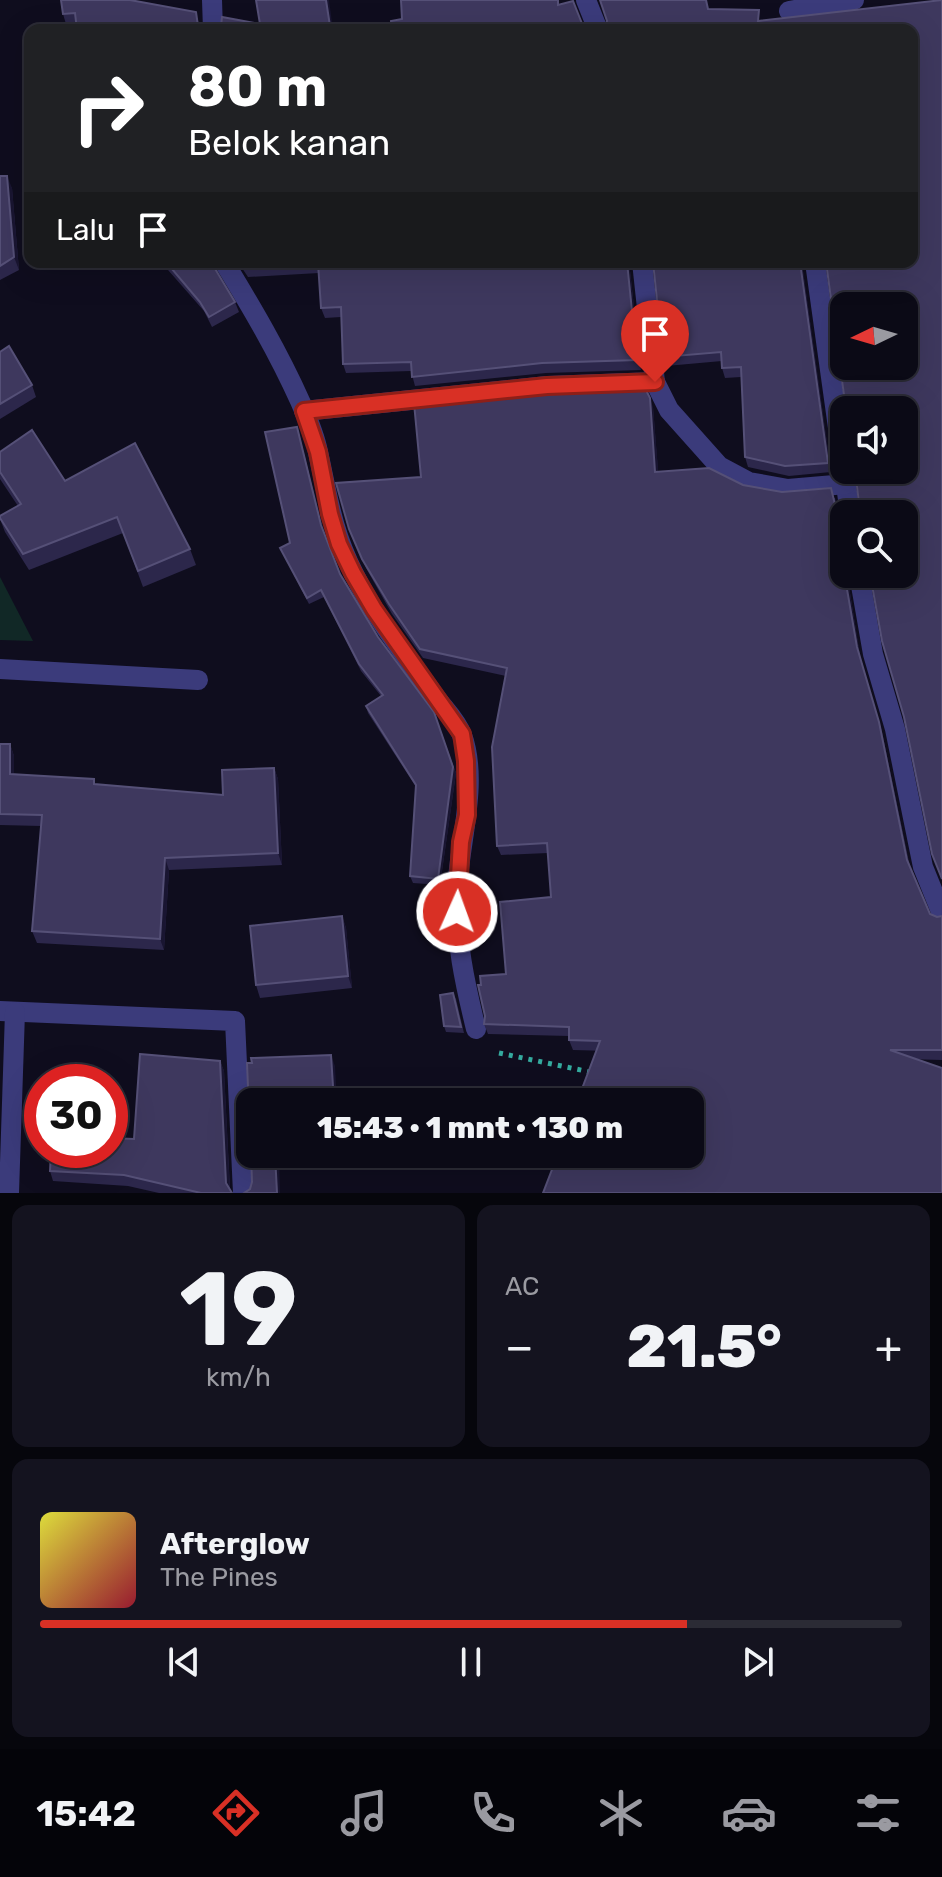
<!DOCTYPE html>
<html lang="id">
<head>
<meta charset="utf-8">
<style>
	:root { --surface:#0b0a16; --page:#14131f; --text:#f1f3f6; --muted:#9a9aa1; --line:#2b2b35; --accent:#d93025 }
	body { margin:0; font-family:Rubik,sans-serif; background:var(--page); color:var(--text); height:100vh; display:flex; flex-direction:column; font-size:30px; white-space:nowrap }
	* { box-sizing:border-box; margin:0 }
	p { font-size:26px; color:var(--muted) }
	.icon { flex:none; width:44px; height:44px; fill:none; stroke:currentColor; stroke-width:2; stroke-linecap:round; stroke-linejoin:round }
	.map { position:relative; height:1193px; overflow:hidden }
	.sheet { display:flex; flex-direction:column; gap:12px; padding:12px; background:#06060c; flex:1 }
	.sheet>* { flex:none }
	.hud { position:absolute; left:24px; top:24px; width:894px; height:244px; border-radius:16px; box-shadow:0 8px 32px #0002,0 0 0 2px var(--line); background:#202124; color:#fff; overflow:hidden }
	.needle { width:52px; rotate:265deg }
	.fabs { position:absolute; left:830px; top:292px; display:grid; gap:16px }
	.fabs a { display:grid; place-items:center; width:88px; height:88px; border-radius:16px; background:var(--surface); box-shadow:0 8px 32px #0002,0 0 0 2px var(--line); font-size:40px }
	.speed { position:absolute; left:24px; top:1064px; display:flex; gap:16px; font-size:40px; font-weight:700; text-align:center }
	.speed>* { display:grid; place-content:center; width:104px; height:104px; border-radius:50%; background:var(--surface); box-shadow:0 8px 32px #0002,0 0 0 2px var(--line); line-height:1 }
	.speed .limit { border:12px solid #d22; background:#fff; color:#111 }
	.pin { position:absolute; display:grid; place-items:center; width:68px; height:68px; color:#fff; margin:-82px -34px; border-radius:50% 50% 50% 0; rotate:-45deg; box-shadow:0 0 8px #0007 }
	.pin .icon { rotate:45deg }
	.me { position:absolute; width:88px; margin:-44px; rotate:2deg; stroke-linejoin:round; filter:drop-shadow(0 0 6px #0008) }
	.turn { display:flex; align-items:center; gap:28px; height:168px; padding:0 32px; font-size:36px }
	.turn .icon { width:104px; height:104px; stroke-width:2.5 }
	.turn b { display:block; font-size:56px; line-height:68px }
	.then { display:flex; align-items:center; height:76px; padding:0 32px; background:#0003; gap:16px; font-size:30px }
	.big { font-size:60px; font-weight:800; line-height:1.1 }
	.sheet .tile { flex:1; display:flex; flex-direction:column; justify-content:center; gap:12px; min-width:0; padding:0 28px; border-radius:16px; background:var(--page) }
	.sheet .dial { align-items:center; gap:0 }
	.dial b { font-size:104px; line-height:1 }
	.song { display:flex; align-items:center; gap:24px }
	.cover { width:96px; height:96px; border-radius:12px; background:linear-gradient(135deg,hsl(60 70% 55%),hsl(350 70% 35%)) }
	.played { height:8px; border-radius:4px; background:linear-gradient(90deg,var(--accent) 75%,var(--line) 75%) }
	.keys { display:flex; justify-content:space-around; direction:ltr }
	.heat { display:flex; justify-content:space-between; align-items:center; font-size:44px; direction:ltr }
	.sheet .tiles { flex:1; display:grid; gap:12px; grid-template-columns:1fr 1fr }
	.tile:last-child { grid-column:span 2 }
	.trip { position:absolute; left:236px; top:1088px; width:468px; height:80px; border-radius:16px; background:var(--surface); box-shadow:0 8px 32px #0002,0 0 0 2px var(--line); font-weight:800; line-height:80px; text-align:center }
	.tab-bar { display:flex; height:128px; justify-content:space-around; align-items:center; background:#040409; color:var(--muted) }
	.tab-bar .icon { width:56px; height:56px }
	.tab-bar .current { color:var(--accent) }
	.tab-bar b { font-size:36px; color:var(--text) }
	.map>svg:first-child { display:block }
	.green { fill:#112826 }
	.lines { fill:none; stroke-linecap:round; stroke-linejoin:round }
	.path { stroke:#34aa9e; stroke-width:5; stroke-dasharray:4 6; stroke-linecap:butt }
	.minor { stroke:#3b3b7b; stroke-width:20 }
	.wall { fill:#2c274b }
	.shaded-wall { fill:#191531 }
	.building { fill:#3e385e; stroke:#555077; stroke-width:2; fill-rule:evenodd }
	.route-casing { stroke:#8d1f18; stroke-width:20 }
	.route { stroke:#d93025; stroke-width:14 }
</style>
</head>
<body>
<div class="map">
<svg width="942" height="1193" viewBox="0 0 942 1193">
	<rect width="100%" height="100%" fill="#0f0d1e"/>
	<path class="green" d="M0,577l33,64 -33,-1z"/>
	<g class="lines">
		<path class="path" d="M499,1053l96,20"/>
		<g class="minor">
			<path d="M212,0l1,30"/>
			<path d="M586,0l12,30"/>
			<path d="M789,11l65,-11"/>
			<path d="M224,262c28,46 54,90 76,139 7,16 15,34 18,51 10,45 14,79 36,122 21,43 52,82 80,121 9,13 22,24 28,40 17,47 -3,108 -5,156 -2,48 8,93 19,138"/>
			<path d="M642,262l13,120"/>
			<path d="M815,262l35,252"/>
			<path d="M304,411l243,-25 108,-4 14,28 50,56 30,16 39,7 58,-5"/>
			<path d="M859,574l14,80 22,75 28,138 19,47"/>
			<path d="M0,669l198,11"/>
			<path d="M0,1011l235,10 8,172"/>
			<path d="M9,1193l6,-181"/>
		</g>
	</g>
	<g class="wall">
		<path d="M61,0l139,22 -134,2 -3,-10z"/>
		<path d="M0,176l12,12 7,82 -19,10z"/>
		<path d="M161,262h51v2l23,38 4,10 -27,15 -8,-16z"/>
		<path d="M238,262h391l12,108 -95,3 -131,13 -4,-15 -65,2 -3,-9 -2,-47 -16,1 -4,-10 -2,-35 -71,4z"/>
		<path d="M653,262h150l-1,2 29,208 -42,4 -41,-9 -3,-10 -4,-80 -16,1 -3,-10v-7l-56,5 -3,-9z"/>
		<path d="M0,352l32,33 4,12 -36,22z"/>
		<path d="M653,407l5,64 124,21 53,6 3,16 4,3 2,57h3l13,82 22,76 28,135 20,47 7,3 5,-1v144l-369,-10 -4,-10v-4l-81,-2 -4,-10 1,-8 -4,-31 25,-11 45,-77 -3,-44 -47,2 -4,-9 9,-170 -83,-18 -31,-44 -26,-46 -17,-39 72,-52z"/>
		<path d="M299,433l24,97 17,44 38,63 56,75 22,61 -16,112 -27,-2 -3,-7 6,-89 -48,-74 -2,-7 15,-10 -20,-25 -37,-74 -15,7 -29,-56 10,-5z"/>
		<path d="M0,452l65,29 125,68 6,16 -53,22 -20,-54 -94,37 -24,-38 -5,-13 18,-13 -18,-27z"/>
		<path d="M0,744h10l4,12v18l82,11 127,10 51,-27 4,11 4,86 -113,5 -5,80 -127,-7 -5,-12 9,-105 -41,-1z"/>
		<path d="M342,916l4,12 6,60 -92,10 -4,-13z"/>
		<path d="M453,993l3,6 8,34 -18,-1 -2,-6z"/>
		<path d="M220,1061l4,10 6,118 2,4h-73l-31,-7 -75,-5 -3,-10 84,-32z"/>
	</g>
	<g class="shaded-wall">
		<path d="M326,0h3l4,30h-4z"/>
		<path d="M7,176l5,12 7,82 -5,-13z"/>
		<path d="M627,262h2l12,108 -4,-10z"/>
		<path d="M800,262h3l-1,2 29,208 -3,-9z"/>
		<path d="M650,398l3,9 6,74 -4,-9z"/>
		<path d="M844,574h3l13,82 22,76 28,138 -3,-10 -50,-213z"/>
		<path d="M10,744l4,12v29l-4,-11z"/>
		<path d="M453,767l3,6 -16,112 -2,-6z"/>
		<path d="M274,768l4,11 4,86 -4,-12z"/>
		<path d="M165,858l4,12 -5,80 -4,-11z"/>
		<path d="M342,916l4,12 6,60 -4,-12z"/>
		<path d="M331,1055l4,11 2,36h-3z"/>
		<path d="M220,1061l4,10 6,122 -4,-10z"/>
		<path d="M275,1154h4l1,39h-3z"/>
	</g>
	<g class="building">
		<path d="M61,0h69l66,12 2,14 4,4h-125l-2,-17 -12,1z"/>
		<path d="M256,0h70l4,26 -1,4h-111l3,-4 1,-9 38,7z"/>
		<path d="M401,0h157v5l15,-4 10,25 6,4h-197l-1,-9 11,-2z"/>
		<path d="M600,0h106l2,9 51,1 -1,11 184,-21v879l-10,-25 -28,-137 -22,-76 -12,-67h34v-60h-50l5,-11 -4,-33h49v-60h-58l-20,-148h86v-232h-311l3,-1 3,-8zM844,306h60v60h-60z"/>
		<path d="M0,176h7l7,81 -14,9z"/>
		<path d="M166,262h45l24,40 -26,15 -9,-15z"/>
		<path d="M241,262h386l10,98 -95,3 -130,14 -1,-15 -68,2 -2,-57 -20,1 -3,-45 -73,4z"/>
		<path d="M653,262h147l28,201 -43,3 -40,-9 -4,-90 -19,1 -1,-16 -58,5z"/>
		<path d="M9,346l23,39 -32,19v-52z"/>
		<path d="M644,386l6,12 5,74 54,-4 34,17 39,7 49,-4 6,25 7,3v46l-1,4 14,81 22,75 28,138 23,54 7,3 5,-1v134h-52l52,18v125h-399l15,-39h132v-52h-113l23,-61 -31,-1v-13l-85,-3 1,-8 -7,-31h3l-1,-9 26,-2 -6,-72 51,-5 -4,-54 -50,3 -5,-99 15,-79 -87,-19 -31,-45 -27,-45 -13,-30 -13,-46 85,-6 -7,-74 130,-14z"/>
		<path d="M297,427l24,98 19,49 38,63 56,75 19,55 -15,112 -28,-3 6,-91 -50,-79 17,-11 -24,-31 -38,-74 -14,8 -27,-50 10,-5 -25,-111z"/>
		<path d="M32,430l33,51 70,-38 55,106 -52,22 -21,-54 -94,37 -23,-36v-2l21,-12 -21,-32v-20z"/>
		<path d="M0,744h10v30l84,5v5l129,11 -1,-25 52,-2 4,85 -113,5 -5,81 -128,-8 10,-116 -42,-1z"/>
		<path d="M342,916l6,60 -92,9 -6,-59z"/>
		<path d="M453,993l8,34 -17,-1 -4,-31z"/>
		<path d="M140,1054l80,7 6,122 6,10h-31l-77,-18 -74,-4 1,-21h59v-12l24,1z"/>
		<path d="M331,1055l3,47h-84v34l-3,-73h5l-1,-5z"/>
		<path d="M251,1154h24l2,39h-33l6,-4 2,-7z"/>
	</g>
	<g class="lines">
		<g class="route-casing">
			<path id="route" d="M457,912l4,-70 6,-27 -1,-54 -4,-27 -88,-125 -21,-36 -14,-29 -9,-30 -12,-62 -14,-41 243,-25 108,-4"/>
		</g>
		<use href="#route" class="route"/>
	</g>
</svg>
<div class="fabs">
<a><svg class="needle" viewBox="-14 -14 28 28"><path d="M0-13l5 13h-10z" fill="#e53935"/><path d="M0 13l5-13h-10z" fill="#9a9aa1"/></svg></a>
<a><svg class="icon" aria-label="sound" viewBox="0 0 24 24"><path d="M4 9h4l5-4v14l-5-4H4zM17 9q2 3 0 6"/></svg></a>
<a><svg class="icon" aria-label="search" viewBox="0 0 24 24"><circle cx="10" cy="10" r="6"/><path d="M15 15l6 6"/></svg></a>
</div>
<div class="speed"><div class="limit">30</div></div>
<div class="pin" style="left:655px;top:382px;background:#d93025"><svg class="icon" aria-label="arrive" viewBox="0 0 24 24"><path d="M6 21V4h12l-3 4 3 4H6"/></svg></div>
<svg class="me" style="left:457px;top:912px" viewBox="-20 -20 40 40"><circle r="17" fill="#d93025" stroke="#fff" stroke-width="3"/><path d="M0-11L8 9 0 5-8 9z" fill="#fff"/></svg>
<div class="trip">15:43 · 1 mnt · 130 m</div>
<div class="hud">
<div class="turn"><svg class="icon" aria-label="right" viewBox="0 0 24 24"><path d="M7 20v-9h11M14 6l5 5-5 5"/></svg><div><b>80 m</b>Belok kanan</div></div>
<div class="then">Lalu<svg class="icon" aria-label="arrive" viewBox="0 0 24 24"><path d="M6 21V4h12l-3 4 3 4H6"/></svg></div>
</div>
</div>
<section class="sheet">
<div class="tiles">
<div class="tile dial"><b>19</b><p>km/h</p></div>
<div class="tile"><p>AC</p>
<div class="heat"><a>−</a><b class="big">21.5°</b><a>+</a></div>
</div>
<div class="tile">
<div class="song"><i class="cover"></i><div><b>Afterglow</b><p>The Pines</p></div></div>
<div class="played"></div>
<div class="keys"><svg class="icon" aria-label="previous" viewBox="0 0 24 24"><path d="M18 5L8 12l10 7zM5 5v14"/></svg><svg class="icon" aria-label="pause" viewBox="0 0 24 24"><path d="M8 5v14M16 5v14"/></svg><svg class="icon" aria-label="next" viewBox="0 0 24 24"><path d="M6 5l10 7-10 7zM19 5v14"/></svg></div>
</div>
</div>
</section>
<nav class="tab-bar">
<b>15:42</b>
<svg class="icon current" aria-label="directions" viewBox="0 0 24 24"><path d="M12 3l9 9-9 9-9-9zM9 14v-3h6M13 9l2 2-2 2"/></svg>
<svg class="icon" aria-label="music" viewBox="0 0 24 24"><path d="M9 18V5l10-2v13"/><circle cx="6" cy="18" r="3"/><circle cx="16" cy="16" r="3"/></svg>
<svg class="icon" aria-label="phone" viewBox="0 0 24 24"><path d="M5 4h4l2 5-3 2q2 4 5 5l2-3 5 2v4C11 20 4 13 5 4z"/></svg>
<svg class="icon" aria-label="climate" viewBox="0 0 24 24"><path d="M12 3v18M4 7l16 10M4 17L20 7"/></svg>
<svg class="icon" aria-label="car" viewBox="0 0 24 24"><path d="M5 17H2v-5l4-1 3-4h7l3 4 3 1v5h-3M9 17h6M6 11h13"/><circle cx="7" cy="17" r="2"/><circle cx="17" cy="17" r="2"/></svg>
<svg class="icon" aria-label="filters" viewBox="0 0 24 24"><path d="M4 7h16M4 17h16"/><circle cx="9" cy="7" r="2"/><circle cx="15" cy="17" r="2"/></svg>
</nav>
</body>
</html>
